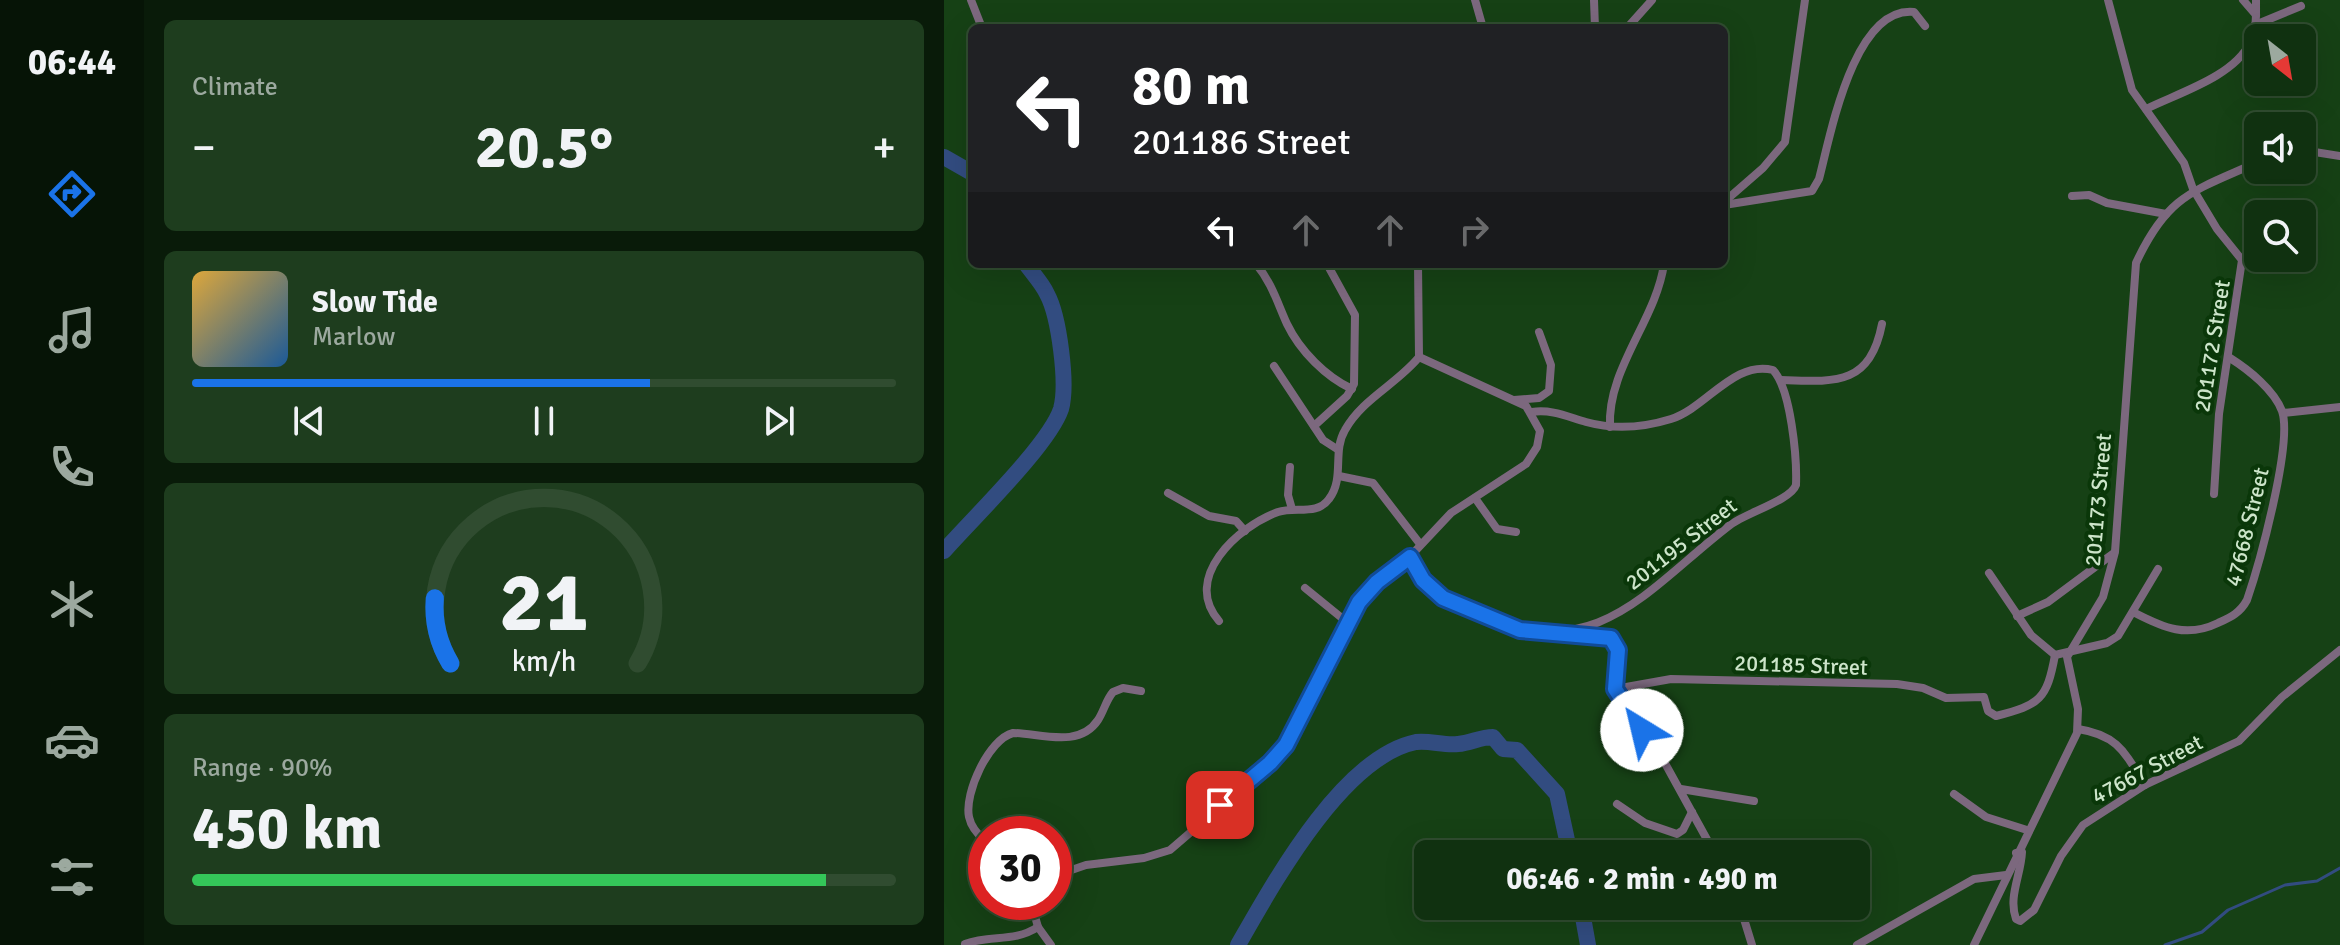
<!DOCTYPE html>
<html lang="en">
<head>
<meta charset="utf-8">
<style>
	:root { --surface:#103110; --page:#1e3d1e; --text:#f1f3f6; --muted:#9ca99f; --line:#304c30; --accent:#1a73e8 }
	body { margin:0; font-family:Signika,sans-serif; background:var(--page); color:var(--text); height:100vh; display:flex; flex-direction:column; font-size:30px; white-space:nowrap }
	* { box-sizing:border-box; margin:0 }
	p { font-size:26px; color:var(--muted) }
	.icon { flex:none; width:44px; height:44px; fill:none; stroke:currentColor; stroke-width:2; stroke-linecap:round; stroke-linejoin:round }
	.map { position:relative; flex:1; overflow:hidden }
	.drawer { display:flex; flex-direction:column; gap:20px; padding:20px; background:#091b09; width:800px }
	.drawer>* { flex:none }
	.hud { position:absolute; left:24px; top:24px; width:760px; height:244px; border-radius:12px; box-shadow:0 8px 32px #0002,0 0 0 2px var(--line); background:#202124; color:#fff; overflow:hidden }
	.needle { width:52px; rotate:149deg }
	.fabs { position:absolute; left:1300px; top:24px; display:grid; gap:16px }
	.fabs a { display:grid; place-items:center; width:72px; height:72px; border-radius:12px; background:var(--surface); box-shadow:0 8px 32px #0002,0 0 0 2px var(--line); font-size:40px }
	.speed { position:absolute; left:24px; top:816px; display:flex; gap:16px; font-size:40px; font-weight:700; text-align:center }
	.speed>* { display:grid; place-content:center; width:104px; height:104px; border-radius:50%; background:var(--surface); box-shadow:0 8px 32px #0002,0 0 0 2px var(--line); line-height:1 }
	.speed .limit { border:12px solid #d22; background:#fff; color:#111 }
	.pin { position:absolute; display:grid; place-items:center; width:68px; height:68px; color:#fff; margin:-34px; border-radius:16px; box-shadow:0 4px 12px #0006 }
	.me { position:absolute; width:88px; margin:-44px; rotate:324deg; stroke-linejoin:round; filter:drop-shadow(0 0 6px #0008) }
	.turn { display:flex; align-items:center; gap:28px; height:168px; padding:0 32px; font-size:36px }
	.turn .icon { width:104px; height:104px; stroke-width:2.5 }
	.turn b { display:block; font-size:56px; line-height:68px }
	.lanes { display:flex; align-items:center; height:76px; padding:0 32px; background:#0003; justify-content:center; gap:40px; direction:ltr }
	.lanes .off { opacity:.35 }
	.big { font-size:60px; font-weight:700; line-height:1.1 }
	.drawer .widget { flex:1; display:flex; flex-direction:column; justify-content:center; gap:12px; min-width:0; padding:0 28px; border-radius:12px; background:var(--page) }
	.drawer .dial { align-items:center; gap:0 }
	.dial svg { height:208px; overflow:visible; fill:none; stroke:var(--line); stroke-width:7; stroke-linecap:round; text-anchor:middle }
	.dial text { fill:var(--text); stroke:none }
	.song { display:flex; align-items:center; gap:24px }
	.cover { width:96px; height:96px; border-radius:12px; background:linear-gradient(135deg,hsl(40 70% 55%),hsl(210 70% 35%)) }
	.played { height:8px; border-radius:4px; background:linear-gradient(90deg,var(--accent) 65%,var(--line) 65%) }
	.keys { display:flex; justify-content:space-around; direction:ltr }
	.heat { display:flex; justify-content:space-between; align-items:center; font-size:44px; direction:ltr }
	.charge { height:12px; border-radius:6px; background:linear-gradient(90deg,#34c759 90%,var(--line) 0) }
	.trip { position:absolute; left:470px; top:840px; width:456px; height:80px; border-radius:12px; background:var(--surface); box-shadow:0 8px 32px #0002,0 0 0 2px var(--line); font-weight:700; line-height:80px; text-align:center }
	main { display:flex; flex:1; min-height:0 }
	.tab-bar { display:flex; flex-direction:column; width:144px; justify-content:space-around; align-items:center; background:#061406; color:var(--muted) }
	.tab-bar .icon { width:56px; height:56px }
	.tab-bar .current { color:var(--accent) }
	.tab-bar b { font-size:36px; color:var(--text) }
	.map>svg:first-child { display:block }
	.lines { fill:none; stroke-linecap:round; stroke-linejoin:round }
	.stream { stroke:#324c80; stroke-width:3 }
	.river { stroke:#324c80; stroke-width:16 }
	.minor { stroke:#7c687e; stroke-width:8 }
	.route-casing { stroke:#114b97; stroke-width:20 }
	.route { stroke:#1a73e8; stroke-width:14 }
	.labels { text-anchor:middle; dominant-baseline:central; stroke-width:8; stroke-linejoin:round; paint-order:stroke }
	.street-label { font-size:22px; fill:#cde5ca; stroke:#0a3709 }
</style>
</head>
<body>
<main>
<nav class="tab-bar">
<b>06:44</b>
<svg class="icon current" aria-label="directions" viewBox="0 0 24 24"><path d="M12 3l9 9-9 9-9-9zM9 14v-3h6M13 9l2 2-2 2"/></svg>
<svg class="icon" aria-label="music" viewBox="0 0 24 24"><path d="M9 18V5l10-2v13"/><circle cx="6" cy="18" r="3"/><circle cx="16" cy="16" r="3"/></svg>
<svg class="icon" aria-label="phone" viewBox="0 0 24 24"><path d="M5 4h4l2 5-3 2q2 4 5 5l2-3 5 2v4C11 20 4 13 5 4z"/></svg>
<svg class="icon" aria-label="climate" viewBox="0 0 24 24"><path d="M12 3v18M4 7l16 10M4 17L20 7"/></svg>
<svg class="icon" aria-label="car" viewBox="0 0 24 24"><path d="M5 17H2v-5l4-1 3-4h7l3 4 3 1v5h-3M9 17h6M6 11h13"/><circle cx="7" cy="17" r="2"/><circle cx="17" cy="17" r="2"/></svg>
<svg class="icon" aria-label="filters" viewBox="0 0 24 24"><path d="M4 7h16M4 17h16"/><circle cx="9" cy="7" r="2"/><circle cx="15" cy="17" r="2"/></svg>
</nav>
<section class="drawer">
<div class="widget"><p>Climate</p>
<div class="heat"><a>−</a><b class="big">20.5°</b><a>+</a></div>
</div>
<div class="widget">
<div class="song"><i class="cover"></i><div><b>Slow Tide</b><p>Marlow</p></div></div>
<div class="played"></div>
<div class="keys"><svg class="icon" aria-label="previous" viewBox="0 0 24 24"><path d="M18 5L8 12l10 7zM5 5v14"/></svg><svg class="icon" aria-label="pause" viewBox="0 0 24 24"><path d="M8 5v14M16 5v14"/></svg><svg class="icon" aria-label="next" viewBox="0 0 24 24"><path d="M6 5l10 7-10 7zM19 5v14"/></svg></div>
</div>
<div class="widget dial"><svg viewBox="0 0 100 80">
<path d="M14 69A42 42 0 1 1 86 69"/>
<path d="M14 69A42 42 0 0 1 8 44" stroke="#1a73e8"/>
<text x="50" y="56" font-size="32" font-weight="700">21</text>
<text x="50" y="72" font-size="11">km/h</text>
</svg></div>
<div class="widget"><p>Range · 90%</p><b class="big">450 km</b><div class="charge"></div></div>
</section>
<div class="map">
<svg width="1396" height="945" viewBox="0 0 1396 945">
	<rect width="100%" height="100%" fill="#164115"/>
	<g class="lines">
		<path class="stream" d="M1221,945l37,-13 26,-22 57,-25 32,-4 23,-13"/>
		<g class="river">
			<path d="M0,157l28,16"/>
			<path d="M0,551c28,-32 105,-106 117,-142 7,-25 -2,-93 -14,-115 -5,-11 -14,-20 -21,-30"/>
			<path d="M637,906l7,39"/>
			<path d="M294,945c35,-61 104,-188 178,-203 13,-2 29,4 42,2 13,-1 22,-7 35,-7l10,12 14,1 40,44 13,60"/>
		</g>
		<g class="minor">
			<path d="M27,0l11,28"/>
			<path d="M531,0l8,28"/>
			<path d="M650,0l1,28"/>
			<path d="M1164,0l24,90 52,73 9,26 24,40 25,31 -23,154 -5,80"/>
			<path d="M1299,0l13,15"/>
			<path d="M1311,25l46,-19"/>
			<path d="M683,28l25,-28"/>
			<path d="M1202,109c32,-16 87,-32 104,-66 7,-13 6,-29 6,-43"/>
			<path d="M1358,150l38,6"/>
			<path d="M1128,196l17,-1 18,8 59,11"/>
			<path d="M780,202l39,-34 22,-26 20,-142"/>
			<path d="M780,205l88,-14 7,-12c11,-41 34,-173 95,-167l11,14"/>
			<path d="M312,264c16,19 21,38 31,60 13,27 39,53 65,65"/>
			<path d="M330,366l49,74 14,9"/>
			<path d="M837,380c54,2 89,6 101,-56"/>
			<path d="M570,400l25,-2 10,-7 2,-26 -12,-33"/>
			<path d="M1339,413l57,-6"/>
			<path d="M370,426l33,-30 7,-12 1,-69 -28,-51"/>
			<path d="M666,427c-3,-58 46,-107 54,-163"/>
			<path d="M346,467l-2,28 4,14"/>
			<path d="M395,476l34,7 47,61"/>
			<path d="M224,493l41,23 27,5 9,10"/>
			<path d="M531,498l22,31 19,3"/>
			<path d="M466,557c23,40 37,40 75,58 112,51 165,-29 245,-90 16,-12 61,-25 66,-40 1,-27 -5,-96 -23,-115 -39,-10 -67,38 -102,49 -29,9 -56,11 -85,3 -18,-5 -34,-13 -54,-10"/>
			<path d="M1045,573l42,62 24,20 52,-12 11,-7 40,-67"/>
			<path d="M361,588l43,35"/>
			<path d="M1191,613c29,15 52,25 83,10 13,-6 22,-10 29,-23 12,-35 46,-157 35,-189 -8,-21 -33,-41 -52,-53"/>
			<path d="M1073,616l31,-14 66,-49"/>
			<path d="M275,621c-37,-43 18,-94 59,-109 17,-6 39,4 51,-13 16,-21 3,-47 16,-69 17,-31 52,-46 74,-73l-1,-93"/>
			<path d="M614,634c16,3 29,0 45,1 27,2 7,45 15,61l43,60 54,98"/>
			<path d="M671,689l56,-10 226,5 26,4 23,10 38,-1 4,14 8,5c44,-11 51,-17 59,-61"/>
			<path d="M1134,729c40,6 47,24 67,56"/>
			<path d="M737,789l73,12"/>
			<path d="M1010,794l32,23 41,13"/>
			<path d="M673,804l28,19 32,11 6,-4 9,-18"/>
			<path d="M42,842c-8,-7 -15,-15 -17,-25 -5,-24 20,-78 44,-84 26,0 66,16 85,-13 6,-9 8,-20 15,-28l10,-4 18,3"/>
			<path d="M1072,853l6,-1c-1,23 -14,45 -6,67l4,2 14,-11 27,-54 22,-31 62,-40 94,-44 43,-44 58,-47"/>
			<path d="M110,876l32,-11 58,-7 26,-8 86,-74 37,-41 32,-69 42,-74 36,-28 48,-51 75,-49 11,-17 3,-16 -14,-25 -107,-49"/>
			<path d="M87,902l7,25 13,18"/>
			<path d="M796,906l12,39"/>
			<path d="M21,944c26,-10 48,-1 73,-17"/>
			<path d="M913,945l117,-66 32,-4"/>
			<path d="M1030,945l103,-212 1,-24 -11,-52 36,-60 12,-45 21,-289c32,-69 58,-72 122,-101"/>
		</g>
	</g>
	<g class="lines">
		<g class="route-casing">
			<path id="route" d="M276,805l50,-42 16,-18 73,-143 18,-20 33,-25 13,23 20,18 77,32 91,8 7,12 -3,39 27,41"/>
		</g>
		<use href="#route" class="route"/>
	</g>
	<g class="labels">
		<g class="street-label">
			<text transform="translate(1268 346) rotate(-81)">201172 Street</text>
			<text transform="translate(1154 500) rotate(-85)">201173 Street</text>
			<text transform="translate(1303 527) rotate(-76)">47668 Street</text>
			<text transform="translate(737 544) rotate(-38)">201195 Street</text>
			<text transform="translate(857 665) rotate(2)">201185 Street</text>
			<text transform="translate(1203 769) rotate(-28)">47667 Street</text>
		</g>
	</g>
</svg>
<div class="fabs">
<a><svg class="needle" viewBox="-14 -14 28 28"><path d="M0-13l5 13h-10z" fill="#e53935"/><path d="M0 13l5-13h-10z" fill="#9ca99f"/></svg></a>
<a><svg class="icon" aria-label="sound" viewBox="0 0 24 24"><path d="M4 9h4l5-4v14l-5-4H4zM17 9q2 3 0 6"/></svg></a>
<a><svg class="icon" aria-label="search" viewBox="0 0 24 24"><circle cx="10" cy="10" r="6"/><path d="M15 15l6 6"/></svg></a>
</div>
<div class="speed"><div class="limit">30</div></div>
<div class="pin" style="left:276px;top:805px;background:#d93025"><svg class="icon" aria-label="arrive" viewBox="0 0 24 24"><path d="M6 21V4h12l-3 4 3 4H6"/></svg></div>
<svg class="me" style="left:698px;top:730px" viewBox="-20 -20 40 40"><circle r="19" fill="#fff"/><path d="M0-13L10 11 0 6-10 11z" fill="#1a73e8"/></svg>
<div class="trip">06:46 · 2 min · 490 m</div>
<div class="hud">
<div class="turn"><svg class="icon" aria-label="left" viewBox="0 0 24 24"><path d="M17 20v-9H6M10 6l-5 5 5 5"/></svg><div><b>80 m</b>201186 Street</div></div>
<div class="lanes"><svg class="icon" aria-label="left" viewBox="0 0 24 24"><path d="M17 20v-9H6M10 6l-5 5 5 5"/></svg><svg class="icon off" aria-label="ahead" viewBox="0 0 24 24"><path d="M12 20V5M6 11l6-6 6 6"/></svg><svg class="icon off" aria-label="ahead" viewBox="0 0 24 24"><path d="M12 20V5M6 11l6-6 6 6"/></svg><svg class="icon off" aria-label="right" viewBox="0 0 24 24"><path d="M7 20v-9h11M14 6l5 5-5 5"/></svg></div>
</div>
</div>
</main>
</body>
</html>
